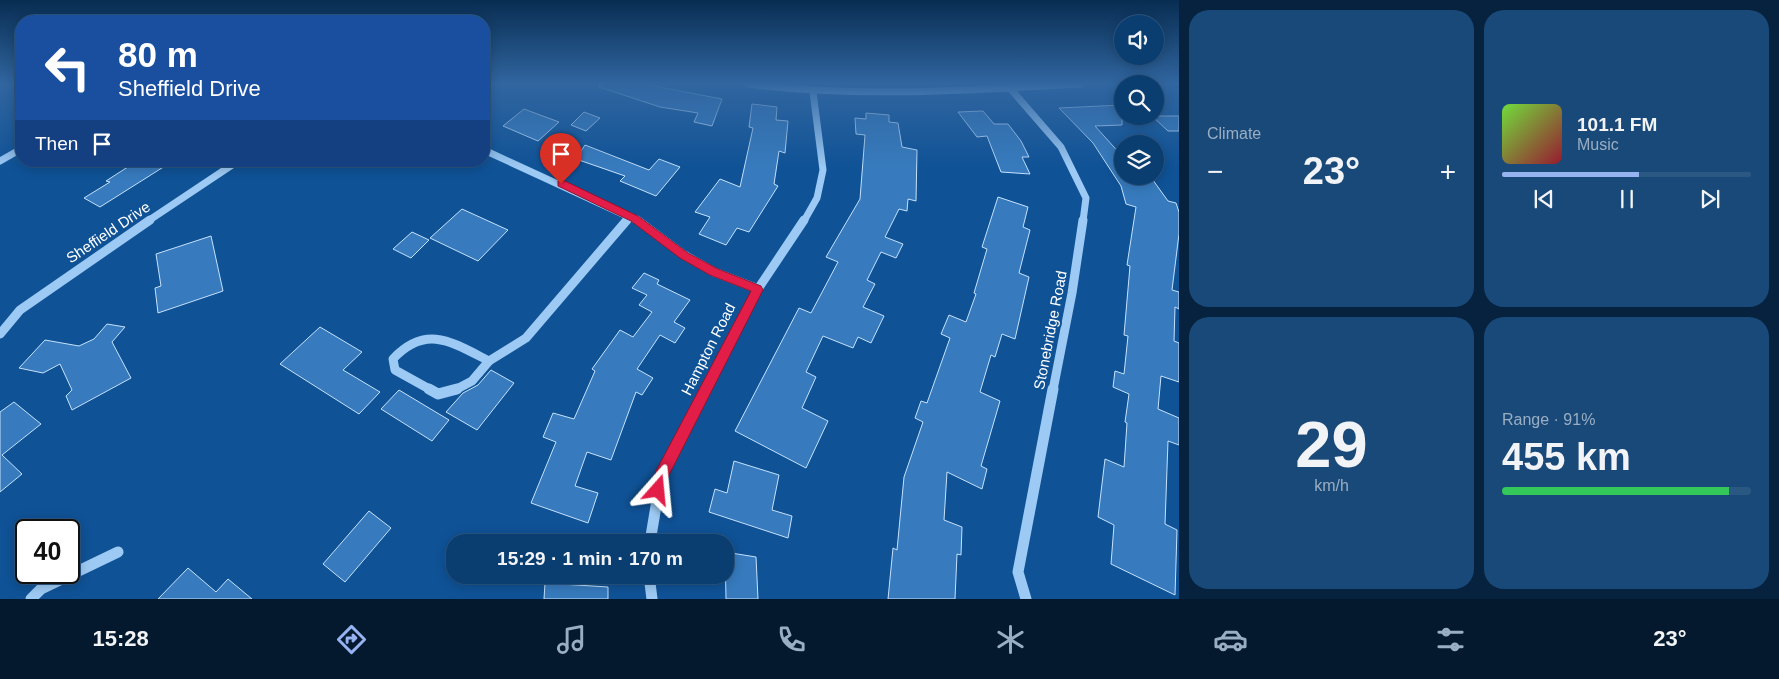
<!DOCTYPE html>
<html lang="en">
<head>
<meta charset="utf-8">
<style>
	:root { --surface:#0b3e70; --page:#194978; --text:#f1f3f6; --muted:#9aaec3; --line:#2b5783; --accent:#95b2f1 }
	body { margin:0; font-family:Arial,sans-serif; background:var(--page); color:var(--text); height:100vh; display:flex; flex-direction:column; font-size:19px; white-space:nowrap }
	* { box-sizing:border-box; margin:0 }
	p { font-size:16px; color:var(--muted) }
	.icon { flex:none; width:28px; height:28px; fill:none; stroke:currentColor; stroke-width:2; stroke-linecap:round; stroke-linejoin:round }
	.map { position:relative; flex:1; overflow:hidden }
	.panel { display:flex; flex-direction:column; gap:10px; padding:10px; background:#06223e; width:600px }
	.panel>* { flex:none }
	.guide { position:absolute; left:15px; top:15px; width:475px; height:152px; border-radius:20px; box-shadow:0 2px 12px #0003,0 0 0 1px var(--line); background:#1a4fa0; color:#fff; overflow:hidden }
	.buttons { position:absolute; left:1114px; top:15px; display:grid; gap:10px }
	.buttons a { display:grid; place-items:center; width:50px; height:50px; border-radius:50%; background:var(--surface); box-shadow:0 2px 12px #0003,0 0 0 1px var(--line); font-size:25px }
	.speed { position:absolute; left:15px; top:519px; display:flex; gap:10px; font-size:25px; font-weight:700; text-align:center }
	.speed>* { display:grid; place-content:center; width:65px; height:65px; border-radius:50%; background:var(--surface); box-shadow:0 2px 12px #0003,0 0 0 1px var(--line); line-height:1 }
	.speed .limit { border:2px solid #111; border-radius:8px; background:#fff; color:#111 }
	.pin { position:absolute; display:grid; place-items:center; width:42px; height:42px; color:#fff; margin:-51px -21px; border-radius:50% 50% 50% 0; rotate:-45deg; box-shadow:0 0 5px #0007 }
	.pin .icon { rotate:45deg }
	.me { position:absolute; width:55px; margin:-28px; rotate:18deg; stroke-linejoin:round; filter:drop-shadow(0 0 4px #0008) }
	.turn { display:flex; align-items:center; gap:18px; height:105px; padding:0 20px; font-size:22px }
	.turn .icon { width:65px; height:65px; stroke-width:2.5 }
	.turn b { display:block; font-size:35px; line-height:42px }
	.then { display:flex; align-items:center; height:48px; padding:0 20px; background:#0003; gap:10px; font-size:19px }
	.big { font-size:38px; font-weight:700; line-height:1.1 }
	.panel .widget { flex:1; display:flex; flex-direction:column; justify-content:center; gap:8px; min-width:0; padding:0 18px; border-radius:20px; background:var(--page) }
	.panel .dial { align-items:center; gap:0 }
	.dial b { font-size:65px; line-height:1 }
	.song { display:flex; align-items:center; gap:15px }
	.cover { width:60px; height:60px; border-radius:8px; background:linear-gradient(135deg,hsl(100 70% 55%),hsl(350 70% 35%)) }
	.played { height:5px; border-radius:2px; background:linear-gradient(90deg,var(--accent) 55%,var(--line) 55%) }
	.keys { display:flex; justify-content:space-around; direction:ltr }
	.heat { display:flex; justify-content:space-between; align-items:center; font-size:28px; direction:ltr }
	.charge { height:8px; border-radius:4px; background:linear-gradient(90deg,#34c759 91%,var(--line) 0) }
	.panel .tiles { flex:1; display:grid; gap:10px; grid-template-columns:repeat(2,1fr) }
	.trip { position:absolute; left:446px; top:534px; width:288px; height:50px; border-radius:20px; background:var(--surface); box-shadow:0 2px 12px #0003,0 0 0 1px var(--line); font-weight:700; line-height:50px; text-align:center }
	.tabs { display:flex; height:80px; justify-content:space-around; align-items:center; background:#04192d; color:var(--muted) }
	.tabs .icon { width:35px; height:35px }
	.tabs .selected { color:var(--accent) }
	.tabs b { font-size:22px; color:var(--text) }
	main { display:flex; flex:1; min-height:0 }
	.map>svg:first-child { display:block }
	.building { fill:#377bbe; stroke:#c5e2fe }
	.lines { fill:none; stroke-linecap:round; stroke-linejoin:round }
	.minor-far2 { stroke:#9dcaf4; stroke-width:7 }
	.minor-far1 { stroke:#9dcaf4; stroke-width:9 }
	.minor { stroke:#9dcaf4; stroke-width:11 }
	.route { fill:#e11d48; stroke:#92132f }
	.labels { text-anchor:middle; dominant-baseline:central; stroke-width:4; stroke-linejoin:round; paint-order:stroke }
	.street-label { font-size:15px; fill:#fff; stroke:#0f5296 }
</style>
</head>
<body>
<main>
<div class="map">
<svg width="1179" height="599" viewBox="0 0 1179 599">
	<rect width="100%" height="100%" fill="#0f5296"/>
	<g class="building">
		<path d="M600,84h44l78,15 -10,27 -18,-4 4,-9 -38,-6 -61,-20z"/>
		<path d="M752,104l25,3 -1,13 12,1 -3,32 -6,-2 -5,33 4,2 -29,46 -12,-4 -11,17 -27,-11 11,-17 -15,-5 25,-33 20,8 13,-59 -4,-1z"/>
		<path d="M1122,105v20l-27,1 27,30v20h28l18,25 8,2 3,9v22l-7,56 7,2v17l-4,-2 -1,34 5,2v39l-18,-6 -3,33 21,9v27l-11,-4 -3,83 12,6 -2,65 -64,-31 3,-39 -16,-8 7,-58 19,8 3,-44 -2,-1 4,-28 -16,-7 2,-16 9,3 4,-38 -4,-1 6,-69 -3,-1 9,-58 -10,-3 -5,-18 -28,-43 -34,-35z"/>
		<path d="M524,109l35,13 -21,19 -35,-15z"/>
		<path d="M983,111l11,13h14l13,17 8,16h-7l8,17 -29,-2 -14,-36 -10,1 -19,-25z"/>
		<path d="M584,112l16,6 -14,13 -15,-6z"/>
		<path d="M866,113l23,2v7l9,1 4,24 15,3 -1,51 -8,-2 -1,12 -8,-2 -14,28 18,7 -7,14 -15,-6 -14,28 8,4 -12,23 21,9 -13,27 -13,-6 -5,11 -30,-12 -17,36 10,5 -14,31 26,13 -22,47 -71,-37 64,-123 12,5 27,-51 -12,-5 34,-58 5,-64 -9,-1 -1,-16 11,1z"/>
		<path d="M1152,116h27v15h-11z"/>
		<path d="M585,145l64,25 10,-11 21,8 -24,29 -36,-15 5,-5 -49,-17z"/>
		<path d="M137,161h36l-73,46 -16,-9 26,-16 -4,-1z"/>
		<path d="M998,197l30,10 -5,20 7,3 -11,43 10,4 -14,62 -13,-5 -7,23 -4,-2 -11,37 20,9 -19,65 6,3 -5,20 -35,-17 -3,48 18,7 -1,28 -4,-1 -2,45h-67l5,-51 4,2 7,-73 19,-55 -8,-4 6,-17 6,2 23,-65 -9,-4 8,-19 17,7 10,-28 -2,-1 13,-44 -5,-2z"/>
		<path d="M462,209l46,21 -30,31 -48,-23z"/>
		<path d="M412,232l17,8 -18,18 -18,-9z"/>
		<path d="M211,236l12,55 -65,22 -3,-25 6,-2 -5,-32z"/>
		<path d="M644,273l15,7 -2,4 33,16 -16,22 11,6 -10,15 -15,-8 -23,34 16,9 -11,17 -6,-3 -25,68 -24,-8 -12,34 23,7 -10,30 -57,-20 25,-61 -13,-5 10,-24 21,6 21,-48 -3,-2 28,-39 13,7 19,-25 -13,-7 8,-10 -15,-7z"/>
		<path d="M107,324l18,3 -13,15 19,36 -59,32 -6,-14 6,-6 -12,-26 -17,9 -24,-5 26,-28 34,6 15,-7z"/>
		<path d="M320,327l42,25 -19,18 37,22 -21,22 -79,-50z"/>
		<path d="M491,370l23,13 -37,47 -31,-18 17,-19 15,-8z"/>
		<path d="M399,390l50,30 -17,21 -51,-32z"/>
		<path d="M14,402l27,22 -39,31 20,19 -22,18v-80z"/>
		<path d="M734,461l45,14 -7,35 20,6 -4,22 -79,-26 6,-23 12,4z"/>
		<path d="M369,511l22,17 -46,54 -22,-18z"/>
		<path d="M725,552l31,5 2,42h-32z"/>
		<path d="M188,568l28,24 12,-13 24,20h-94z"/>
		<path d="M545,583l63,4v12h-64z"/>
	</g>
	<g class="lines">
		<g class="minor-far2">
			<path d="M748,84c111,14 221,6 333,0"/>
			<path d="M1009,87l52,60 25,51 -3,23"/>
			<path d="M484,150l154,71"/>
			<path d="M0,161l21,-12"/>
			<path d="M148,221l90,-60"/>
			<path d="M626,221l4,-5"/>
			<path d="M804,221l13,-23 6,-28 -10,-78"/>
		</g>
		<g class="minor-far1">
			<path d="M637,220l47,35 30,17 44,17"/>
			<path d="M0,334l20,-24 130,-90"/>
			<path d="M489,361l37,-23 101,-118"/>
			<path d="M431,390l-36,-20 -2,-11c33,-35 59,-17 96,2"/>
			<path d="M455,390l17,-9 17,-20"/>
			<path d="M705,390l53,-101 46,-69"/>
			<path d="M1053,390l19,-97 11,-73"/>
		</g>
		<g class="minor">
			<path d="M429,389l9,5 19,-5"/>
			<path d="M650,542l11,-66 45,-87"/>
			<path d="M649,575l3,24"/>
			<path d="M31,599l10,-10 77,-37"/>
			<path d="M1026,599l-8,-27 35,-183"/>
		</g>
	</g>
	<linearGradient id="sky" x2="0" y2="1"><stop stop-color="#082d52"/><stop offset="0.5" stop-color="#3166a0"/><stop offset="1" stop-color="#3166a0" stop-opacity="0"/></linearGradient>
	<rect width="1179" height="168" fill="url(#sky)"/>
	<path class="route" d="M558,181h7l73,35 50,37 30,16 43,17 2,4 -95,187 -5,18 -5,2 -5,-2 -2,-5 5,-19 95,-180 -41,-16 -30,-17 -49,-37 -73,-35z"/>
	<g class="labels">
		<g class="street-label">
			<text transform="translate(108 232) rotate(-34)">Sheffield Drive</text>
			<text transform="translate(1050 330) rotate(-79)">Stonebridge Road</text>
			<text transform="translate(708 349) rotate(-63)">Hampton Road</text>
		</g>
	</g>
</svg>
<div class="buttons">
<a><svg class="icon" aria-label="sound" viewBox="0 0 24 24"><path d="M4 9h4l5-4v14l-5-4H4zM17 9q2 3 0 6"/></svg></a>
<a><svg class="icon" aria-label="search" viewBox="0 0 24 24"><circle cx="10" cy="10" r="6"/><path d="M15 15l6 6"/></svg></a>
<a><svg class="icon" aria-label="layers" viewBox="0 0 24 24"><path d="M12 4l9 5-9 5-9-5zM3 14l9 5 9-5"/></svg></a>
</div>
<div class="speed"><div class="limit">40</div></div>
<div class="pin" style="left:561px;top:184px;background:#d93025"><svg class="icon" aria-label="arrive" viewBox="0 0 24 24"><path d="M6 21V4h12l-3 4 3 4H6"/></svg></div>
<svg class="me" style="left:658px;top:490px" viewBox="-20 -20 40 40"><path d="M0-17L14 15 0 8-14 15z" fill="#e11d48" stroke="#fff" stroke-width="4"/></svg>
<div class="trip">15:29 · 1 min · 170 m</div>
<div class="guide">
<div class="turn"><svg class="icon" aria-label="left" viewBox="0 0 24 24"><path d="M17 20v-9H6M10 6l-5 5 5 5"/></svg><div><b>80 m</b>Sheffield Drive</div></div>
<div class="then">Then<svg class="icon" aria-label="arrive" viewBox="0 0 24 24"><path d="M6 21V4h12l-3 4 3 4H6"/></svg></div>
</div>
</div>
<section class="panel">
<div class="tiles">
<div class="widget"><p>Climate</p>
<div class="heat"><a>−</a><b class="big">23°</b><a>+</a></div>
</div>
<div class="widget">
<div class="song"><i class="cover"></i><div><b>101.1 FM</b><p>Music</p></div></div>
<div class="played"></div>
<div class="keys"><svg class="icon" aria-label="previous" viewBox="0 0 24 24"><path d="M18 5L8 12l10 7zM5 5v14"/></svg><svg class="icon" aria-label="pause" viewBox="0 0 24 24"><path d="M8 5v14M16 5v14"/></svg><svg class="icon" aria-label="next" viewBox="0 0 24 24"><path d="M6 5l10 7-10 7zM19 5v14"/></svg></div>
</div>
<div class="widget dial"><b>29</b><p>km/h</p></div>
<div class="widget"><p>Range · 91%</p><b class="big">455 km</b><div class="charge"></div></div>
</div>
</section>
</main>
<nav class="tabs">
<b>15:28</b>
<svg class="icon selected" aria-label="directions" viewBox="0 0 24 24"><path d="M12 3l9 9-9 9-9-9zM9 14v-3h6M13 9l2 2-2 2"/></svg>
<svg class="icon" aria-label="music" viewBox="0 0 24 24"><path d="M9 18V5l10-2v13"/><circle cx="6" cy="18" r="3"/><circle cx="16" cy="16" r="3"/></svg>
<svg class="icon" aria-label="phone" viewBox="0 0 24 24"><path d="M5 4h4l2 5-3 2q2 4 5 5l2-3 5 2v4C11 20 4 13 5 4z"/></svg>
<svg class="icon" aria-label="climate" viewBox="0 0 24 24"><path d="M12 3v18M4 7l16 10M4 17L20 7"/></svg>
<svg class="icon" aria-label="car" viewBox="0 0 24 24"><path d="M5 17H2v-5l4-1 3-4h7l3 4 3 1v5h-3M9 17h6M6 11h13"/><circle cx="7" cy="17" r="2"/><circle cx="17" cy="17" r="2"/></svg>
<svg class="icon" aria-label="filters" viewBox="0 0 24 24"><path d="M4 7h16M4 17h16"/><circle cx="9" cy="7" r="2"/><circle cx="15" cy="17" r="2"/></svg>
<b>23°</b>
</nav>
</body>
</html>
